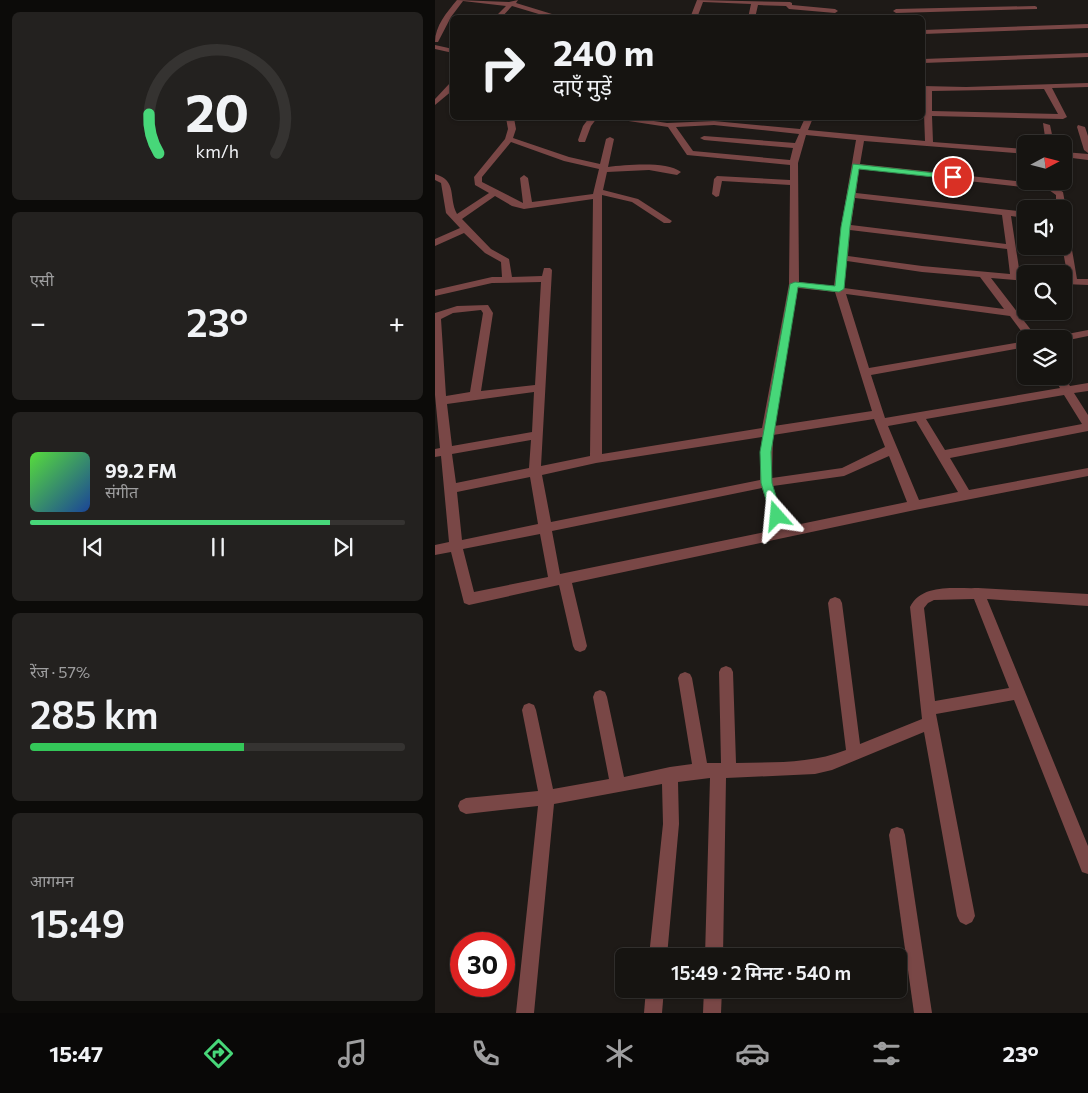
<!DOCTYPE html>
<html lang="hi">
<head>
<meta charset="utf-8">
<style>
	:root { --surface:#161411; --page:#23211f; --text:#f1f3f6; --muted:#9e9e9f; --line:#353331; --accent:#47d779 }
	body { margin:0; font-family:Commissioner,"Noto Sans Devanagari",sans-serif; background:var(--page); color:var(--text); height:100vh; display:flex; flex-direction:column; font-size:19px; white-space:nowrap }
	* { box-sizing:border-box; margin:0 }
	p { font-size:16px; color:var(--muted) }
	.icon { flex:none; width:28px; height:28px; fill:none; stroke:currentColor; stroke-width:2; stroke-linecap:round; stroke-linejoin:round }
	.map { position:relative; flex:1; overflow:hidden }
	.details { display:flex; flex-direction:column; gap:12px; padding:12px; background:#0c0b09; width:435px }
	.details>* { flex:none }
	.hud { position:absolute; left:15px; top:15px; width:475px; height:105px; border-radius:8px; box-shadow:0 1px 4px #0004,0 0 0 1px var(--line); background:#161411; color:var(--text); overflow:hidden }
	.needle { width:32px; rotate:83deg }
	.buttons { position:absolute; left:582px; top:135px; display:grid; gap:10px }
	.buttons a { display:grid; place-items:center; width:55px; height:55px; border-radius:8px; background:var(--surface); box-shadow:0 1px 4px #0004,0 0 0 1px var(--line); font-size:25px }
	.speed { position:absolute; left:15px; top:932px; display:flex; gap:10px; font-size:25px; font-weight:700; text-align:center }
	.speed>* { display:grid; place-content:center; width:65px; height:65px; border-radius:50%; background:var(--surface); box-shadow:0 1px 4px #0004,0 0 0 1px var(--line); line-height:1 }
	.speed .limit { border:8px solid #d22; background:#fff; color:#111 }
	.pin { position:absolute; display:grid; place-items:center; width:42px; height:42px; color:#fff; margin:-21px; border:2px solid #fff; border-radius:50%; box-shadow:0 1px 5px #0007 }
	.me { position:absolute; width:55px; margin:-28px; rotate:342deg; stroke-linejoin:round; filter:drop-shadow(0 0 4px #0008) }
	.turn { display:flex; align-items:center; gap:18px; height:105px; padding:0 20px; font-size:22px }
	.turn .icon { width:65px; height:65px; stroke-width:2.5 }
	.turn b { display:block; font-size:35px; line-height:42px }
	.big { font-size:38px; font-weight:600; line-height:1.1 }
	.details .card { flex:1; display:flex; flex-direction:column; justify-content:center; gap:8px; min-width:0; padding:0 18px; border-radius:8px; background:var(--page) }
	.details .dial { align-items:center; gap:0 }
	.dial svg { height:130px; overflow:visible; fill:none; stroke:var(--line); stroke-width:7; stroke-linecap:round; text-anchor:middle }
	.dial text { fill:var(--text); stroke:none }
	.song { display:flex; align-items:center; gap:15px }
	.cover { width:60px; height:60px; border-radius:8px; background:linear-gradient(135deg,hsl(110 70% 55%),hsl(220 70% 35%)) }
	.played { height:5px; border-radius:2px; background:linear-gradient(90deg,var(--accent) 80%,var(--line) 80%) }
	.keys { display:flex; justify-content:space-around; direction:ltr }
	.heat { display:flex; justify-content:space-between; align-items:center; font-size:28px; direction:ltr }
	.charge { height:8px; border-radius:4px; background:linear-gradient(90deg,#34c759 57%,var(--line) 0) }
	.trip { position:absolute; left:180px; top:948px; width:292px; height:50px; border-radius:8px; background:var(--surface); box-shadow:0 1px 4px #0004,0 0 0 1px var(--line); font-weight:600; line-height:50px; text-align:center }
	.tabs { display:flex; height:80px; justify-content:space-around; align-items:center; background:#090807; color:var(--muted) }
	.tabs .icon { width:35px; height:35px }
	.tabs .on { color:var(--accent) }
	.tabs b { font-size:22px; color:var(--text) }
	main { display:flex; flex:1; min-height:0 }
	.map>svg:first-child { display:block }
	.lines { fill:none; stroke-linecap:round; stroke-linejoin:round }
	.minor { fill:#794746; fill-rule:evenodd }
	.route { fill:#47d779; stroke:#2e8c4f }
</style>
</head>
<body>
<main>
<section class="details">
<div class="card dial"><svg viewBox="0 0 100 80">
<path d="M14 69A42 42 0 1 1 86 69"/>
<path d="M14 69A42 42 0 0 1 8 45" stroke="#47d779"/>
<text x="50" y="56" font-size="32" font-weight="700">20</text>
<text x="50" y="72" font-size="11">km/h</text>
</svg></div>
<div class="card"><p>एसी</p>
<div class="heat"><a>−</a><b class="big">23°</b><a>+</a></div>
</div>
<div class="card">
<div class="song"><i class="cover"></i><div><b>99.2 FM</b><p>संगीत</p></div></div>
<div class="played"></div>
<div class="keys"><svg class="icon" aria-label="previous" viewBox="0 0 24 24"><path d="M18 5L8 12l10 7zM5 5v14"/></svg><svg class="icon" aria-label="pause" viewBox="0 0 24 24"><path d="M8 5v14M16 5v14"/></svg><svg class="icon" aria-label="next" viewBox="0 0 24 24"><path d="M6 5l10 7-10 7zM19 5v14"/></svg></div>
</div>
<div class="card"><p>रेंज · 57%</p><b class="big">285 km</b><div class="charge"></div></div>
<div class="card"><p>आगमन</p><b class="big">15:49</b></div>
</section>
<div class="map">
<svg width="653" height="1013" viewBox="0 0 653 1013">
	<rect width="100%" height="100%" fill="#1e1a17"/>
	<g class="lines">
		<g class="minor">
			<path d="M22,0l52,2 9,-2 -2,3 49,15h-13l-40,-12 -11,12h-7l12,-12 -43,-5 -12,16 -13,25h-3c0,-16 12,-30 22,-42z"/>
			<path d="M262,0l93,2 2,1v2l43,4 3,2 -3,2 -46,-4 -3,-3 -28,-1 -3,13h-7l3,-14 -48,-2 -6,16h-7z"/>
			<path d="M600,6l2,1v2l-141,4 -3,-2 3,-2z"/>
			<path d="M653,24v4l-165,6v-4z"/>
			<path d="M0,45l18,4v4l-18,-4z"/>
			<path d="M653,53v4l-165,6v-4z"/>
			<path d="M15,83h3v7l-18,15v-6z"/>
			<path d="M653,83v4l-36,1 15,29 -4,2 -131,-3 1,26 93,7v5l-162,-13 -4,23 191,21 12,7 3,17 -2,2v-2h-8v-14l-7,-5 -190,-21 -3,24 170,19v6l-15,-2 9,59h6v6l-35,-3 47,61h-11l-17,-23 -164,-22 23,74 157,-27v6l-155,28 14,43 175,-30 -7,-12h11l6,10 18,-3v8l-14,2 14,22v16l-138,27 19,32 119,-22v8l-173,34 -343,73 15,63 -2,4 -5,2 -5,-2 -2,-4 -14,-61 -90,20 -5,-2 -13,-51 -16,3v-10l14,-3 -8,-86 -6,1v-8l5,-1 -5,-53v-82l22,-7 31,-1 5,8 -12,78 54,-6 6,-103 -49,1 -57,13v-6l57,-13h10l-1,-15 -16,-9 -21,-20 -29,13v-7l25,-11 -14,-15 -5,-30 -6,-3v-6c23,7 13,23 22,40l32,-21 -14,-8 -1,-8 31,-38 3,-10 -2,-11h8l2,11 -3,9 56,19 31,7 6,-25 4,-2 4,2 -6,28c19,-2 58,-6 73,5l-4,3 -28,-5 -42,2 -4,18 35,9 34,22 -2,2h-6l-32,-21 -30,-7v259l160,-26 27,-144 1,-99 -68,-4 -3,15 -3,1 -4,-3 2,-15 3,-3 73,4v-15l-103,-10 -19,-28 -46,-7 -4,-2h16l33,5 47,-2 86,8 5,-11h8l-5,12 117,11 -2,-55 43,1zM609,89l14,25 -126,-3v-20zM279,125l85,9 -4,9 -91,-7 -4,2 4,2 89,8 -3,12 -97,-9 -17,-24zM371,135l50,5 -15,87 -7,59 -35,-4 -1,-119zM76,142l53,19 35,8 -6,25 -61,8 -4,-24 -4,-3 -4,3 3,25 -41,-21v-5zM60,196l17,10 12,3 69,-10 -3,257 -49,10 11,-196 -2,-2h-6l-2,8 -30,1 -3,-18 -18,-10 -29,-30zM420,198l147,17 4,29 -155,-19zM415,230l157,19 3,25 -88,-8 -74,-10zM412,261l75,11 58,5 24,32 -160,-21zM363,288l37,4 37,119 -98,15zM46,310l2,3 -13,79 -24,4 -5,-77 12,-6zM99,392l-2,40 -80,14 -5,-42zM629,395l18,29 -137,26 -19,-31zM439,419l11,28 -43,21 -70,10 1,-43zM481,421l42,71 -39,8 -31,-74zM327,437l-2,43 -209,42 -9,-47 54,-12zM96,440l-2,28 -73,15 -4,-29zM454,456l18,46 -121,25 -13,-41 71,-10zM95,477l8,47 -76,16 -5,-48zM327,488l13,42 -215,44 -8,-43zM105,534l8,43 -74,15 -11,-43z"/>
			<path d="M154,118h8l-6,8 -6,16h-6l-1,-2 5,-14z"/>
			<path d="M608,123l7,2 4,19h-8z"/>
			<path d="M643,125l7,2 3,9v17l-4,-3 -7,-23z"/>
			<path d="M629,152l24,2v6l-24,-3z"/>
			<path d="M629,229l5,3 8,47h11v6l-24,-1v-6h4l-6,-32h2z"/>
			<path d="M653,330v6l-24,5v-2h-12l5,-3z"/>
			<path d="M543,588l110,6v12l-101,-7 101,247v28l-6,-2 -68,-172 -78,14 39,202 -3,6 -6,3 -6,-3 -3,-6 -33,-184 -92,38 -17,4 -89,4 -3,178h-18l5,-178 -32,4 1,42 -12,132h-18l14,-132 -1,-40 -108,20 -20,209h-18l22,-207 -72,8 -6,-3 -2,-5 2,-5 6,-3 72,-7 -16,-81 2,-5 5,-2 5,2 2,5 17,79 56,-10 -16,-82 2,-5 5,-2 5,2 2,5 17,80 46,-10 22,-3 -14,-86 2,-4 5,-2 5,2 2,4 15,85h14l-2,-91 2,-4 5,-2 5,2 2,4 3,91c37,-1 75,1 110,-13l-18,-147 2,-4 5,-2 5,2 2,4 18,141 62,-25 -12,-112c12,-24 45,-18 68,-19zM539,599l35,89 -74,13 -11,-93 4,-5 6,-3z"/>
			<path d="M462,827l6,2 2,6 27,178h-18l-25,-178 2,-6z"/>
			<path d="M211,989h18l-2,24h-18z"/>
			<path d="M269,989h18l-1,24h-18z"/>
		</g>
	</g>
	<path class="route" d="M418,164l100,11 4,2 -4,2 -94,-10 -9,58 -6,62 -5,3 -41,-5 -27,165 1,31 10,33 -5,4 -6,-4 -10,-33 -1,-31 30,-168 5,-2 40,4 6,-59z"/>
</svg>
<div class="buttons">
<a><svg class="needle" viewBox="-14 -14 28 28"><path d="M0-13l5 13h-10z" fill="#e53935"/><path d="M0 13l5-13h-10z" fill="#9e9e9f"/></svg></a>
<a><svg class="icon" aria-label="sound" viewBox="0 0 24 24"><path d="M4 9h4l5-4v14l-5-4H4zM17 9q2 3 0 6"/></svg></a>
<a><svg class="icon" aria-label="search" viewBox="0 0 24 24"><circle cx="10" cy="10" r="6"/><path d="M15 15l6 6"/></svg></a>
<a><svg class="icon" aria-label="layers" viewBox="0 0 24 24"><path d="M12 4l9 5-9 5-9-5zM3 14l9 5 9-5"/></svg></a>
</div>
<div class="speed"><div class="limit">30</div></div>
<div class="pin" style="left:518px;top:177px;background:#d93025"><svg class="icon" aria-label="arrive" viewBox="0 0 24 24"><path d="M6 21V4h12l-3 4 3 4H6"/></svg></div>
<svg class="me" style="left:342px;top:516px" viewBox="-20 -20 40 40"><path d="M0-17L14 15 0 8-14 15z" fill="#47d779" stroke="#fff" stroke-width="4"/></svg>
<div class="trip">15:49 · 2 मिनट · 540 m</div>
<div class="hud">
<div class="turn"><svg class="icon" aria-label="right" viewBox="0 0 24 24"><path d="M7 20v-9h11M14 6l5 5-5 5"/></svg><div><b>240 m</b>दाएँ मुड़ें</div></div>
</div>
</div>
</main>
<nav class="tabs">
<b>15:47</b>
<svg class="icon on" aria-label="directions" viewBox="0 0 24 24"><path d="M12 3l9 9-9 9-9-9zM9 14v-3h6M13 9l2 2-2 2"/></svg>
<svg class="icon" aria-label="music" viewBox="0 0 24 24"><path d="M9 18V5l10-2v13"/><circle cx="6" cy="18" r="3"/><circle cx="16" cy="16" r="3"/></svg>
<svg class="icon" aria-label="phone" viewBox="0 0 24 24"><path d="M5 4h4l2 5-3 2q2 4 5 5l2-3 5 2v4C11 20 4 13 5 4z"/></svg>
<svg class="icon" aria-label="climate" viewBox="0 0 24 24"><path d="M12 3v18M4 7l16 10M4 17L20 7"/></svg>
<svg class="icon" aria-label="car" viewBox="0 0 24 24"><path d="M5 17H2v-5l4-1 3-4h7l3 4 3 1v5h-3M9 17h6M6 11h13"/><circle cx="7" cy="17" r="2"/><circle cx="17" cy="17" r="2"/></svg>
<svg class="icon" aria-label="filters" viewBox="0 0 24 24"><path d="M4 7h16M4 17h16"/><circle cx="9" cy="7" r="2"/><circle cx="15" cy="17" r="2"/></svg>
<b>23°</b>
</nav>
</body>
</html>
